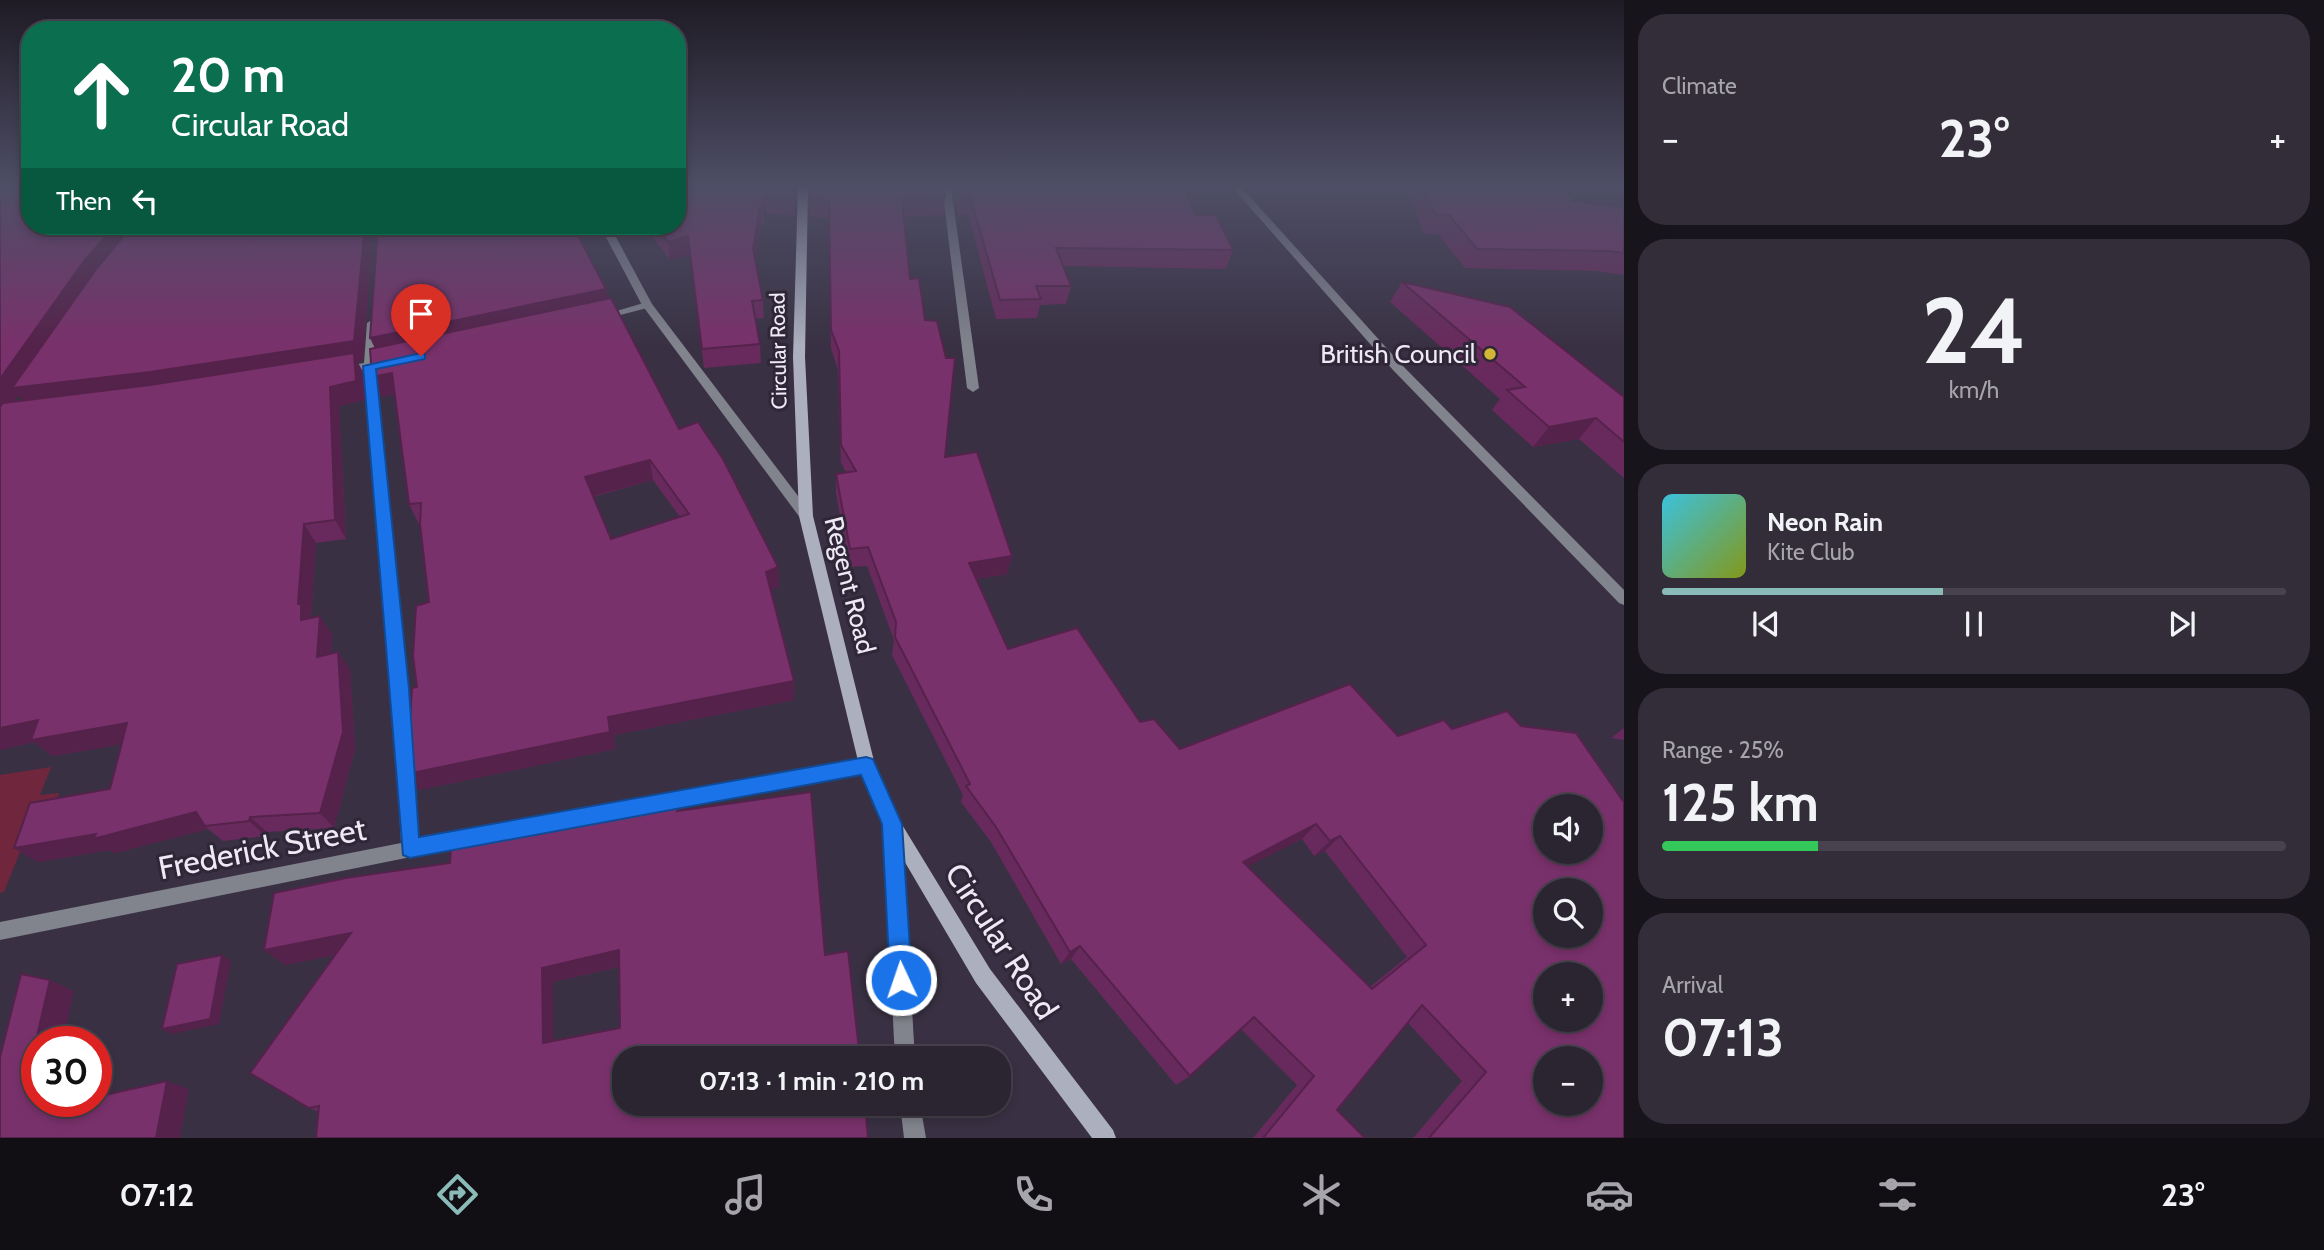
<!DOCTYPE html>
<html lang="en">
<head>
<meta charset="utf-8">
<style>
	:root { --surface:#2b2532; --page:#332d3a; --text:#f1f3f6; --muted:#a6a5ac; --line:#47424d; --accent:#8bbbb9 }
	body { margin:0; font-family:Cabin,sans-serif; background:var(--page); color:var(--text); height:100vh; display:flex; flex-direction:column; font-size:26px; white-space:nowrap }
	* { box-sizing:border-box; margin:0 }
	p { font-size:23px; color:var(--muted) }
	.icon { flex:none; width:38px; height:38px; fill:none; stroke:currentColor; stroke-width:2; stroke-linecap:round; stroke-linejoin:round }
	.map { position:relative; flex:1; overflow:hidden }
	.sheet { display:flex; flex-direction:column; gap:14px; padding:14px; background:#18141c; width:700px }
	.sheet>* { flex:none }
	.banner { position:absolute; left:21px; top:21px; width:665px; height:214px; border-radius:28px; box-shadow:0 4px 10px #0003,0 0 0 2px var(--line); background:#0b6e4f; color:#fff; overflow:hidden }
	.buttons { position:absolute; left:1533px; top:794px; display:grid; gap:14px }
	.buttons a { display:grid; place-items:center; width:70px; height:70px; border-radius:50%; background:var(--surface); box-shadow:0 4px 10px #0003,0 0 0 2px var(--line); font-size:35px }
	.speed { position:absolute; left:21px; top:1026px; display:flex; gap:14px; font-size:35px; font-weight:700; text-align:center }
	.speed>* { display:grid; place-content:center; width:91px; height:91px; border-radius:50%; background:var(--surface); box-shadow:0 4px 10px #0003,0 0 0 2px var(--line); line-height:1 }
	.speed .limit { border:10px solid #d22; background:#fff; color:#111 }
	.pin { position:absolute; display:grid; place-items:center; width:60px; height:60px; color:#fff; margin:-72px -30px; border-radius:50% 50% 50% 0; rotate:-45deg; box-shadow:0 0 7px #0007 }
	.pin .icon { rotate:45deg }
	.me { position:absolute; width:77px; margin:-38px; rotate:357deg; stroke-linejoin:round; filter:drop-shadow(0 0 5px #0008) }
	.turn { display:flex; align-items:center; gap:24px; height:147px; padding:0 35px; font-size:32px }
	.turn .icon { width:91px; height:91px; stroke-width:2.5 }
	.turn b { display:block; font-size:49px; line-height:60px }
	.then { display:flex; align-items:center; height:66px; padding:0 35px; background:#0003; gap:14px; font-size:26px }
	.big { font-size:52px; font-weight:800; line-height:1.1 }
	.sheet .card { flex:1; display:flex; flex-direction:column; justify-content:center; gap:10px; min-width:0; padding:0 24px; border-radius:28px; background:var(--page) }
	.sheet .dial { align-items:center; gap:0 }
	.dial b { font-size:91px; line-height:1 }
	.song { display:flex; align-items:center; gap:21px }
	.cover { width:84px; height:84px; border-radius:10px; background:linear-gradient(135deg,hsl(190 70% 55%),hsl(70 70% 35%)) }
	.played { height:7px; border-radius:4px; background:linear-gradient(90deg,var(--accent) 45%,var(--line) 45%) }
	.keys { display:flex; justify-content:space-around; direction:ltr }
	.heat { display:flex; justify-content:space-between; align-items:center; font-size:38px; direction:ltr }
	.charge { height:10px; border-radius:5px; background:linear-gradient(90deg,#34c759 25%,var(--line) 0) }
	.trip { position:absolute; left:612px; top:1046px; width:399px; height:70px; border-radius:28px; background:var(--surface); box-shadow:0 4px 10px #0003,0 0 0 2px var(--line); font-weight:800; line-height:70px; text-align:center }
	.tab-bar { display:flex; height:112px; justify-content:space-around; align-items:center; background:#110f14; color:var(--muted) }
	.tab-bar .icon { width:49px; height:49px }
	.tab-bar .current { color:var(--accent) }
	.tab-bar b { font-size:32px; color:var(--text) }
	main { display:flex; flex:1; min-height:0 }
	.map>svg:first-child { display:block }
	.green { fill:#70263c }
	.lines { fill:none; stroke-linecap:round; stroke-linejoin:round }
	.minor { fill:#81838d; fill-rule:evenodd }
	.tertiary { fill:#81838d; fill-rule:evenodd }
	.secondary { fill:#abafbe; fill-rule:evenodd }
	.wall { fill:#682a5c; fill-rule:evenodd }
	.shaded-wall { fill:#55224b }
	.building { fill:#79316b; stroke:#55224b; stroke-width:2; fill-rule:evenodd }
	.route { fill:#1a73e8; stroke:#114b97; stroke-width:2 }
	.poi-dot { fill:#d3b635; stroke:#2f2738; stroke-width:2.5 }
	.labels { text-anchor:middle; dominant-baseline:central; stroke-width:6; stroke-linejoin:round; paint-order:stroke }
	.far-street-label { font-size:21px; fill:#eee9f5; stroke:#2f2738 }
	.poi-label { font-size:26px; fill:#eee9f5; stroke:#2f2738; text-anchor:end }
	.street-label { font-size:26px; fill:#eee9f5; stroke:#2f2738 }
	.near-street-label { font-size:32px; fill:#eee9f5; stroke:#2f2738 }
</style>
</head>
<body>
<main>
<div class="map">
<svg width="1624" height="1138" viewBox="0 0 1624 1138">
	<rect width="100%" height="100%" fill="#393143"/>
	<path class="green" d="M51,767l-11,28 19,-2 -7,20 -20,9 -28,70 -4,1v-118z"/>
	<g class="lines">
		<g class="minor">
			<path d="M942,187h9l28,201 -6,4 -6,-4z"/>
			<path d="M1232,187h9l160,177 223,226v15l-5,-2 -226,-233z"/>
			<path d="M647,302l5,3 -1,2 -50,13 -5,-3z"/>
			<path d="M372,320l5,3 -1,38 14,-3 6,4 -2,2 -18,4 32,321 10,151 51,-10 6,2 3,6 -3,6 -475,96v-18l401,-79 -9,-154 -27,-319 -21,4 -6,-4 2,-3 24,-4 3,-40z"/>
			<path d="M867,758l6,2 2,5 -2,5 -6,2 -340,64 -6,-2 -3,-6 3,-6 6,-2z"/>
			<path d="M892,816l6,2 3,6 14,235h-20l-12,-235 3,-6z"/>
			<path d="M900,1104h20l6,34h-22z"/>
		</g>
		<path class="tertiary" d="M600,226h10l42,78 159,209 2,3 -2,3h-10l-159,-214z"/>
		<path class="secondary" d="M798,187h10l-3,170 8,159 62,249 23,53 92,151 123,161 3,8h-24l-116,-155 -90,-153 -27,-65 -60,-249 -6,-159z"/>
	</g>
	<g class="wall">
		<path d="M0,187l30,39h344l-11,134 -6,1 6,11 2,28 -26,6 7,133 -30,4 -5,75 21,16 -1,20 19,15 5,80 -21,79 -67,4 -1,4 -43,5 -15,-12 -93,24 -6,-3 -71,12 -24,-14 96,-59 12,-45 -69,12 -19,-14 -34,8zM18,395l5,5 -9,1z"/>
		<path d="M677,187h120h-2v29l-29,-3 -2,11h-3l-6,36 8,40 1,18 -9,1 5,25 1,19 -57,5 -14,-113 -20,5 -22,-29 -7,1 -2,-6h38z"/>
		<path d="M808,187h136l1,10 -2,18 -39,2 6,62 35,178 67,99 -5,18 -30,5 31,70 132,73 40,27 170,-65 274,454h-211l49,-57 -54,-58 -71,87 28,28h-112l44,-53 -56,-56 -51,47 -14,9 -105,-126 -10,5 -70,-122 -30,-40 2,-7 -71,-140 2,-15 -27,-74 -18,1 -13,-74v-19l10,-2 -5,-9 -3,-93 -7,-22 -2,-129 -19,-2zM1302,839l12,17 11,-5 82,106 -37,30 -122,-121z"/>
		<path d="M953,187h209l2,3 31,25 38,35 -7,19 -163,-3 8,20 -5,18 -26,1 -3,13 -41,1 -28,-105 -10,1z"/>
		<path d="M1406,187h161l6,14 51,6v68l-29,-4 -130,-3 -27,-34h-14z"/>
		<path d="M1402,282l222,115v81l-45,-39 -46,8 -41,-37 8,-11 -110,-97z"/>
		<path d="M608,299l71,130 99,138 1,20 -9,3 24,110 -180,35 1,14 -196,41 -12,-16 10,-87 12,-85 -9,-78h-1l-10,-20 -14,-110 -13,3 -10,-20 3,-29zM653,480l27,37 -69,22 -18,-42z"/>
		<path d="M1624,728v12l-13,-2z"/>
		<path d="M677,803l2,8 146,144 43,183 -549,-26 -10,-4 26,-153 -50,10 165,-102 91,-47 6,12zM619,967l1,61 -67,13v-59z"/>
	</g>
	<g class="shaded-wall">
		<path d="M765,195l1,18 -2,11 -1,-18z"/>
		<path d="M760,206l1,18 -7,43 -1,-18z"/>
		<path d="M115,226h259l-11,134 -6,1 6,11 2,28 -26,6 7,133 -11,-19 -5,-133 -302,20 -10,-12 -9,15 -9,1v-32l84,-118z"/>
		<path d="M640,226h7l1,5 -7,1z"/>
		<path d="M688,236l2,19 -20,5 -2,-18z"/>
		<path d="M606,289l4,19 -231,49 -9,-19z"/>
		<path d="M392,373l9,20 -19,4 -10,-20z"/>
		<path d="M1596,418l-17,21 -46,8 16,-20z"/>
		<path d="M650,460l3,20 -63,17 -5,-20z"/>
		<path d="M304,524l12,19 -5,75 -10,2 -3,-16z"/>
		<path d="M1012,556l-5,18 -41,7 3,-18z"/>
		<path d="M778,567l1,20 -12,4 -1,-19z"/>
		<path d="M320,616l12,18 -2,41 -13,-18z"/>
		<path d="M338,652l12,17 5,80 -21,79 -14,-15z"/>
		<path d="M794,681v19l-180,35 1,14 -196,41 -12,-16 201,-57z"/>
		<path d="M38,720l89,3 19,17 -93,16 -19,-14 -34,8v-22z"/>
		<path d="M196,812l9,14 3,3 -93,24 -6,-3 -71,12 -24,-14z"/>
		<path d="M541,816l9,18 -9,-5z"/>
		<path d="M250,817l17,15 -1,4 -17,-15z"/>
		<path d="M1316,824l-14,15 -72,37 13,-14z"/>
		<path d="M1340,836l-15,15 -11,5 16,-15z"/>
		<path d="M351,933l18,15 -84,17 -21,-15z"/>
		<path d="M1080,946l-9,13 -10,5 9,-12z"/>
		<path d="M619,950l7,15 -73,17 1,73 -11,-12 -1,-75z"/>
		<path d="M222,955l9,6 -12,63 -47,10 -10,-5z"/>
		<path d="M50,980l24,11 -11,50h-26v51l-12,-4z"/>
		<path d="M167,1081l22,8 -9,49h-24z"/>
		<path d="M54,1101h27l-28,6z"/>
	</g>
	<g class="building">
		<path d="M0,187h30v39h85l-31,35 -84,118z"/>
		<path d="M677,187h118l-1,11 -29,-3 -2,11h-3l-7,43 10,51 -11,1 8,43 -58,5 -14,-113 -20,6 -13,-16h22z"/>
		<path d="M809,187h135l1,10 -43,2 8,80 9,-1 6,42 12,1 9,37h9l-10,99 32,-5 35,104 -43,7 39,86 69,-21 63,94 14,-3 26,30 170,-65 48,52 46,-16 8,9 55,-18 14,15 55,7 47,68h1v337h-195l57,-66 -64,-67 -85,105 28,28h-102l51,-62 -60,-59 -64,59 -110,-130 -10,6 -74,-125 -30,-41 4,-2 -75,-147 1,-15 -28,-75 -18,2 -14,-75 20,-3 -15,-26 -2,-94 -8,-21 -2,-129 -19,-2zM1545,807h46v45h-46zM1316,824l14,17 10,-5 86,109 -54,44 -129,-127zM1545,891h46v45h-46zM1545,975h46v45h-46zM1545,1059h46v45h-46z"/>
		<path d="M958,187h204l2,3 20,-2 11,27h21l17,35 -177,-2 15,38h-35l5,13 -41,1 -30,-104 -10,1z"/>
		<path d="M1423,187h144l6,14 51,6v46l-15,-2 -132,-2 -28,-34 -14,-1z"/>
		<path d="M132,226h233l-11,115 -204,31 -138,16 85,-120z"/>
		<path d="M378,226h195l33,63 -236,49z"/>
		<path d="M1402,282l108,25 114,90v45l-28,-24 -47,9 -42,-37 18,-3z"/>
		<path d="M611,298l68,131 19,-7 25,37 55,108 -12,5 28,109 -186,36 2,15 -203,42 5,-86 5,-1 -4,-31 3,-50 13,-4 -9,-78 1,-21 -12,1 -17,-131 -20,4 -2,-28zM650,460l39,54 -78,25 -26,-62z"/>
		<path d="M354,353l2,28 -26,6 5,133 -31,4 -6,80h3v16l19,-4 -3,41 21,-5 5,80 -23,81 -70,4 -1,4 -44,5 -9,-14 -103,27 3,-5 -82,14 16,-45 80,-14 17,-66 -96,17 7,-20 -38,8v-321l3,-4 147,-18z"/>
		<path d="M811,792l14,163 23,-4 12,108h-235v45h240l3,34h-552l3,-32 -10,2 -59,-35 101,-140 -87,17 10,-57 72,-15 104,-15 2,-31 89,-16v13l136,-26v8zM619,950l1,78 -77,15 -1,-75z"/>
		<path d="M222,955l-12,64 -48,10 15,-65z"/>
		<path d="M21,974l29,6 -25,108 12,-3v16h17l-1,6 29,-6h14v-4l71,-16 -11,57h-156v-81z"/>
	</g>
	<linearGradient id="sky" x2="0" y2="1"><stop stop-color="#1f1b25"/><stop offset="0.54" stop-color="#4e4e66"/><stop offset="1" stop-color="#4e4e66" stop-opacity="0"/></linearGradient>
	<rect width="1624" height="346" fill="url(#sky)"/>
	<path class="route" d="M421,353l4,1v5l-49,10 33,320 10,148 447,-80 7,2 29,65 10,156 -4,8 -7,3 -8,-3 -3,-8 -8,-156 -21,-49 -451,83 -7,-3 -40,-489z"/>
	<circle class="poi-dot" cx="1490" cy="354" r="7"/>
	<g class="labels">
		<g class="far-street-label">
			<text transform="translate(778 351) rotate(-91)">Circular Road</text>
		</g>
		<g class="poi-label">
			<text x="1476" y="354">British Council</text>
		</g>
		<g class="street-label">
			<text transform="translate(850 585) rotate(76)">Regent Road</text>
		</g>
		<g class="near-street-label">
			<text transform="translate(262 848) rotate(-11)">Frederick Street</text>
			<text transform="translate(1002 941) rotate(57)">Circular Road</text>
		</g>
	</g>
</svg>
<div class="buttons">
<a><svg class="icon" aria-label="sound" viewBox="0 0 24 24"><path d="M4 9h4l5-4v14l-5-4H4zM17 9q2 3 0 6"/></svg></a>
<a><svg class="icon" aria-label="search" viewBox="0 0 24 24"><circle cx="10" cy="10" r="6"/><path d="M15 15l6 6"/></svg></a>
<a>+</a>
<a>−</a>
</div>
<div class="speed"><div class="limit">30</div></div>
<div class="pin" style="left:421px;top:356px;background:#d93025"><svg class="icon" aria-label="arrive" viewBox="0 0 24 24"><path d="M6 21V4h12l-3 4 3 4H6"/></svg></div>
<svg class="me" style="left:901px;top:980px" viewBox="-20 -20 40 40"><circle r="17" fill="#1a73e8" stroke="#fff" stroke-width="3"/><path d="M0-11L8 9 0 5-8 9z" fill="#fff"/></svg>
<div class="trip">07:13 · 1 min · 210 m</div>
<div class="banner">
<div class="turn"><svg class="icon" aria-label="ahead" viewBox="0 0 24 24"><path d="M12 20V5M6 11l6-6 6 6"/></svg><div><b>20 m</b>Circular Road</div></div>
<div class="then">Then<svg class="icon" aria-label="left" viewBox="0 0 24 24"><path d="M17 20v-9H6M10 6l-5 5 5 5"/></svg></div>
</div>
</div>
<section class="sheet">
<div class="card"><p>Climate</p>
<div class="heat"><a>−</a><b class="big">23°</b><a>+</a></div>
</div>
<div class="card dial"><b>24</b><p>km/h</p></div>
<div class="card">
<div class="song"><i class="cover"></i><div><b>Neon Rain</b><p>Kite Club</p></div></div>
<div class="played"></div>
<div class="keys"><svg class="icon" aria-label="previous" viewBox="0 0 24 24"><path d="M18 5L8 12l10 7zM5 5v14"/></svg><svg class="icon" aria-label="pause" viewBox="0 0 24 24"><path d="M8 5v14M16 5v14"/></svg><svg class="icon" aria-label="next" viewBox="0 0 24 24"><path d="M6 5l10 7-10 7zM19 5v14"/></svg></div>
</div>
<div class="card"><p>Range · 25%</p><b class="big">125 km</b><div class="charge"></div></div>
<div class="card"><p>Arrival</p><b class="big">07:13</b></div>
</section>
</main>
<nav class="tab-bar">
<b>07:12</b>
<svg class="icon current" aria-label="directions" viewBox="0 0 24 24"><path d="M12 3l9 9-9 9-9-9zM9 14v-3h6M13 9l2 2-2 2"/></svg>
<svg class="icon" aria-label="music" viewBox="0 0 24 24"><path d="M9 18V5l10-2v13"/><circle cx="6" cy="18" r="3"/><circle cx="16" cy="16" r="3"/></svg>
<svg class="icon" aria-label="phone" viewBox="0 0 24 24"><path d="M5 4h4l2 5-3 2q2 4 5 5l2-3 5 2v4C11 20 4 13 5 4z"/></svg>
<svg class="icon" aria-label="climate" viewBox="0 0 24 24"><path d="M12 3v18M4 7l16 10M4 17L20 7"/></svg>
<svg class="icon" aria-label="car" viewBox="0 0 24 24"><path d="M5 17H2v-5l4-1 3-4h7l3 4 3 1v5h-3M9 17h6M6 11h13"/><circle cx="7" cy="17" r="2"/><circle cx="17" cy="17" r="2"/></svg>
<svg class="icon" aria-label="filters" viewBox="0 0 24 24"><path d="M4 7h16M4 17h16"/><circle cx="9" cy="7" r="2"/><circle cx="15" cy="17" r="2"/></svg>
<b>23°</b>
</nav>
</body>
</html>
